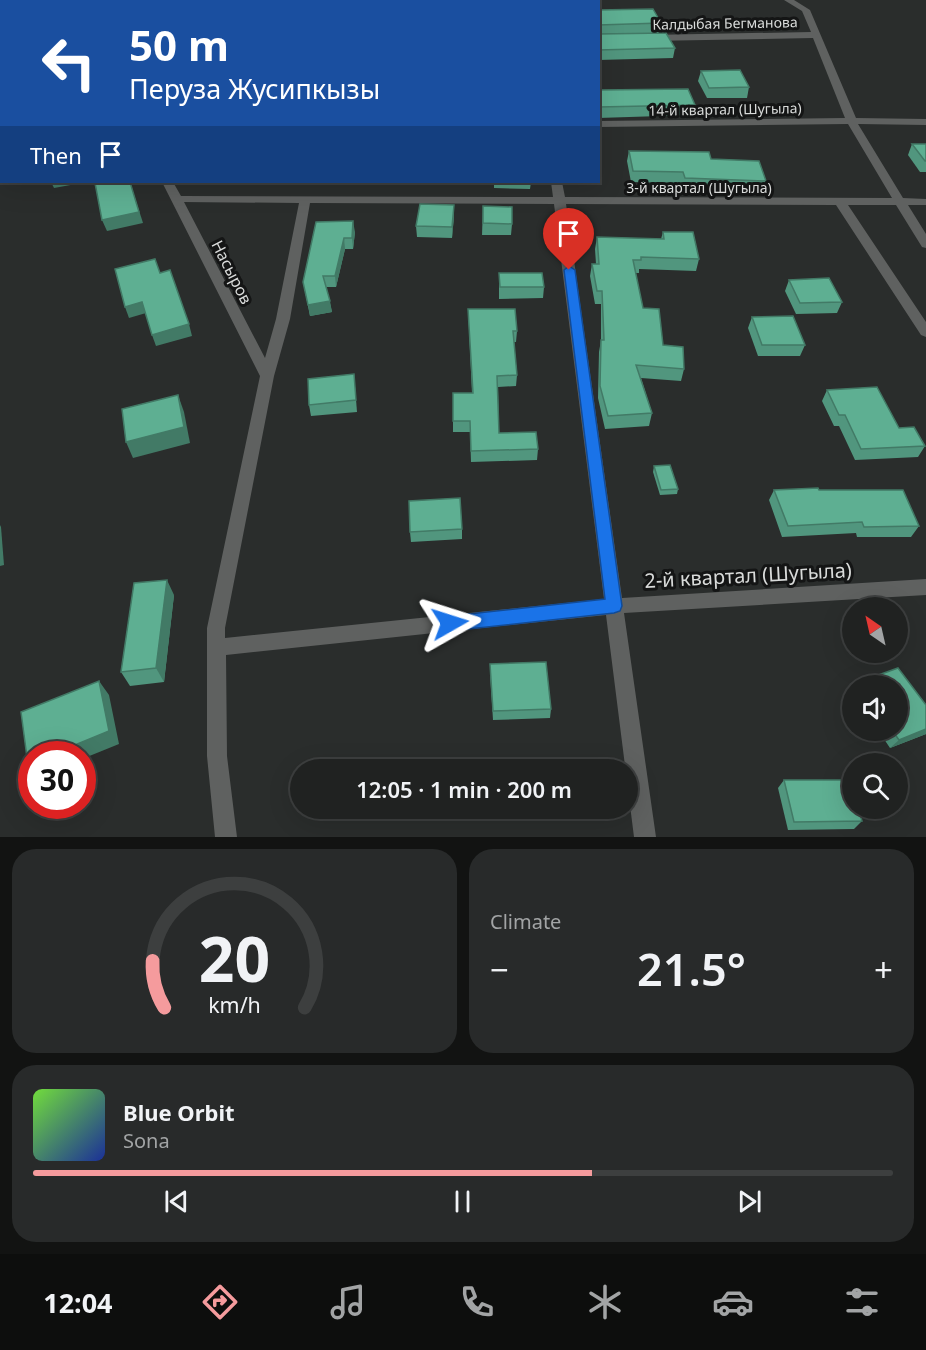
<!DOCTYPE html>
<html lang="en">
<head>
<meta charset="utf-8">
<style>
	:root { --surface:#202221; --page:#282a2a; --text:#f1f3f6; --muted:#a2a4a5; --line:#3d3f3f; --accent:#f59b9d }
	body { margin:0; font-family:"Noto Sans",sans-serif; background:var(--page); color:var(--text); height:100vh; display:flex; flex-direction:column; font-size:22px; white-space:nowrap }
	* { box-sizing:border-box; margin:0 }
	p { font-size:20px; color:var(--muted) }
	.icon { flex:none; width:33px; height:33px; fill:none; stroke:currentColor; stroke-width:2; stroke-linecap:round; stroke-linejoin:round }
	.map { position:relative; height:837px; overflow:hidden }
	.panel { display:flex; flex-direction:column; gap:12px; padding:12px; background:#121312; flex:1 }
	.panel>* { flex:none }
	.top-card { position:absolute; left:0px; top:0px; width:600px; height:183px; box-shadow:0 6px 24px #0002,0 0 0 2px var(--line); background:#1a4fa0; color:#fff; overflow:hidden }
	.needle { width:39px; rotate:326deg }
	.buttons { position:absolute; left:842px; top:597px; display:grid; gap:12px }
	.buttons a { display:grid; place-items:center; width:66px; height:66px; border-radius:50%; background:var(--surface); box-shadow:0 6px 24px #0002,0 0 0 2px var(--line); font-size:30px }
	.speed { position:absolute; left:18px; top:741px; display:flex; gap:12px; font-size:30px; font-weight:700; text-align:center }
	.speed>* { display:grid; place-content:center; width:78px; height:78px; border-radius:50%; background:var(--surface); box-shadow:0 6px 24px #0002,0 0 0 2px var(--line); line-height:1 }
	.speed .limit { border:9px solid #d22; background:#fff; color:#111 }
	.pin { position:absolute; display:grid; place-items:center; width:51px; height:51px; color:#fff; margin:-62px -26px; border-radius:50% 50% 50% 0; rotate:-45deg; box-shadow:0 0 6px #0007 }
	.pin .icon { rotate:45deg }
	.me { position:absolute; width:66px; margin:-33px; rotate:84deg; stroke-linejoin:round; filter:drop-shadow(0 0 4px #0008) }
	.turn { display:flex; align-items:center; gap:21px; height:126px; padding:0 30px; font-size:27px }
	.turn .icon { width:78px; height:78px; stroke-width:2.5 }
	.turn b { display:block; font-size:42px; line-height:51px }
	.then { display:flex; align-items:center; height:57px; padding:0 30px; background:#0003; gap:12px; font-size:22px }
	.big { font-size:45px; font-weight:600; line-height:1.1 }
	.panel .card { flex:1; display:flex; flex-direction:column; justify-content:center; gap:9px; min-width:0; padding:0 21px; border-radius:24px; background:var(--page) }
	.panel .dial { align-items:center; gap:0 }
	.dial svg { height:156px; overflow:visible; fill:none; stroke:var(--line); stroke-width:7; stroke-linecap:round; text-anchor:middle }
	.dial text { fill:var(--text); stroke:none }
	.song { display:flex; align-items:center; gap:18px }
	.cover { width:72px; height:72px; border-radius:9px; background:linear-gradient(135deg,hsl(100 70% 55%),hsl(230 70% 35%)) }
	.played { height:6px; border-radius:3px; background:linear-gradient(90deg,var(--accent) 65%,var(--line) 65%) }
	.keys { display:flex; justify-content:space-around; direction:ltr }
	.heat { display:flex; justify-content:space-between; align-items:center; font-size:33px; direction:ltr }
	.panel .tiles { flex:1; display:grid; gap:12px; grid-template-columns:1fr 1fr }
	.card:last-child { grid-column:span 2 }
	.trip { position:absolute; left:290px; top:759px; width:348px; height:60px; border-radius:30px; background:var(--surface); box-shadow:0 6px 24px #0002,0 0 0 2px var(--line); font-weight:600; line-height:60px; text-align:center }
	.menu { display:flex; height:96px; justify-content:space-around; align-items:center; background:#0d0e0d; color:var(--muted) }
	.menu .icon { width:42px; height:42px }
	.menu .active { color:var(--accent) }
	.menu b { font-size:27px; color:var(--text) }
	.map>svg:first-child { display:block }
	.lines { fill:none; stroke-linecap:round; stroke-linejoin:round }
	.minor { fill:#5f6160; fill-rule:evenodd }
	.wall { fill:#51967e }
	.shaded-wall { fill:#427a66 }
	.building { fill:#5eaf92; stroke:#427a66; stroke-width:1.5 }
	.route { fill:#1a73e8; stroke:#114b97; stroke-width:1.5 }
	.labels { text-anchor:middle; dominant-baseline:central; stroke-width:6; stroke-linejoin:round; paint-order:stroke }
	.far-street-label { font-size:14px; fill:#d9dbda; stroke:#141515 }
	.street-label { font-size:16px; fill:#d9dbda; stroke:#141515 }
	.near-street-label { font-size:20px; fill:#d9dbda; stroke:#141515 }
</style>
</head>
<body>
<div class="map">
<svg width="926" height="837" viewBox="0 0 926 837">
	<rect width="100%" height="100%" fill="#2a2d2c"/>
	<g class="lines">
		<g class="minor">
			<path d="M87,0h8l1,2h-8z"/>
			<path d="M298,0h8l1,2h-8z"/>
			<path d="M784,0h10l16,10 46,108 70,1v6l-68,-1 45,74 23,1v6h-18l18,29v14l-4,-1 -26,-42h-48l78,117v15l-5,-2 -85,-130 -270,-1 56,394 304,-19v16l-302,18 32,224h-22l-28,-222 -380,40 1,101 10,81h-22l-8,-81v-128l53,-252 -98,-194h11l8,14 372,1 -2,-15h11l3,15 327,1 -44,-74 -250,3v-6l247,-3 -32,-80 -164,3 -4,-3 4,-3 162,-3 -9,-21zM184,202l115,1 -23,116 -11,39zM310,203l244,1 50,395 -379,39v-10l49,-252 16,-57z"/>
		</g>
	</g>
	<g class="wall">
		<path d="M598,10l63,13 -2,10 -60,1 76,14 -2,10 -75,2z"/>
		<path d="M701,71l48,16 -2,11h-40l-9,-17z"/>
		<path d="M598,90l97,15 -3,10 -94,3z"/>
		<path d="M912,144h14v28h-6l-12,-17z"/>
		<path d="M629,151l82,8 55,22 -4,11 -80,-3 -1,-6 -50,-1 -4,-21z"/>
		<path d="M494,182h37l-1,7 -36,-1z"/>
		<path d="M454,205v11l-2,22 -35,-1 -1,-11z"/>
		<path d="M483,206l29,18 -1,11h-29z"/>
		<path d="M316,222l39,10 -2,17h-8l-9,38h-10l6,25 -22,4 -7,-34z"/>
		<path d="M663,232l36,27 -3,12 -57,-2v4h-4l8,35 20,37 21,24 -3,12 -40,-3 11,35 -3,13 -44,3 -7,-31 1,-46 2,-12v-36h-6l-5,-28 2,-12h4l-1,-15 2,-12 64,2z"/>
		<path d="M499,273l45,14 -1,11 -44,1z"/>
		<path d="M789,280l53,22 -5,11 -41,1 -11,-23z"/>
		<path d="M468,309l49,22 -1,11h-2l3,33 -1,11 -18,1 1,46 39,16 -1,11 -66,2 -1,-30h-17v-39h19z"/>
		<path d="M752,317l53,28 -5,11h-42l-10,-28z"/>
		<path d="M354,374l3,38 -46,4 -2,-11z"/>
		<path d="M827,390l72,38 26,18 -7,11 -63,3 -16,-34h-5l-12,-25z"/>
		<path d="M654,466l24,23 -1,5 -17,1 -7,-23z"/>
		<path d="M774,490h45l100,36 -8,11h-54l-1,-4 -74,4 -13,-37z"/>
		<path d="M462,529v10l-51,3 -1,-10z"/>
		<path d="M174,595l-10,87 -34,4 -9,-14z"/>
		<path d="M490,664l61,45 -1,9 -57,2 -3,-47z"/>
		<path d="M898,668l28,37v29l-36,14 -12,-18h19v-44h-41l3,-4z"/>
		<path d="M784,780l78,41 -8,8 -66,1 -10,-42z"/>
	</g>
	<g class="shaded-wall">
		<path d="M51,182h24l1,2 -22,4z"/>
		<path d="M130,182l13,41 -36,8 -5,-11z"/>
		<path d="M454,205v11l-2,22v-11z"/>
		<path d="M353,221l2,11 -2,17 -1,-11z"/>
		<path d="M344,238l1,11 -9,38 -1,-11z"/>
		<path d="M330,301l2,11 -22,4 -2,-11z"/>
		<path d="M142,302l4,11 -17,5 -4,-11z"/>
		<path d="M189,324l3,12 -36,10 -4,-11z"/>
		<path d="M178,395l6,17 6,31 -57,15 -7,-16z"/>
		<path d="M0,525l1,2 3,38 -4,1z"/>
		<path d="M167,580l7,15 -10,87 -8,-14z"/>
		<path d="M99,681l10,14 10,49 -37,15v-5h-29z"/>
		<path d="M926,729v5l-36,14 9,-8z"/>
	</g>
	<g class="building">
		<path d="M110,0h23l1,2h-23z"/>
		<path d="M229,0h24l1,2h-24z"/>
		<path d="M507,0h19l1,2h-19z"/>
		<path d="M653,9l8,14 -63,2v-15z"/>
		<path d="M598,32l1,2 67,-1 9,15 -77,2z"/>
		<path d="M740,70l9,17 -40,1 -8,-17z"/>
		<path d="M688,89l7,16 -97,2v-17z"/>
		<path d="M912,144h14v17h-1z"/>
		<path d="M629,151l80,1 2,7 48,2 7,20 -81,-3 -2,-6 -50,-1z"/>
		<path d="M100,182h30l9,30 -37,8 -7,-37z"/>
		<path d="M420,204l34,1 -2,22 -36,-1z"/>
		<path d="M483,206l29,1v17l-29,-1z"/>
		<path d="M353,221l-1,17h-8l-9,38h-12l7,25 -22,4 -5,-23 13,-60z"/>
		<path d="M663,232h30l6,27 -58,-2v3h-8l10,48 16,1 4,36 20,2 1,22 -48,-4 16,48 -44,3 -8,-30 1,-46h3l-2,-49h-5l-5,-27h7l-2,-27 67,2z"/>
		<path d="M155,259l5,14 10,-3 19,54 -37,11 -10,-33 -17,5 -10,-38z"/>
		<path d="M499,273h43l2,14h-44z"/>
		<path d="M829,278l13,24 -42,1 -11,-23z"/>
		<path d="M468,309h47l2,22h-4l4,44 -20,1 2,57 37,-1 2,17 -67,2 -1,-30h-17v-28h20z"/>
		<path d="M793,316l12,29h-43l-10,-28z"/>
		<path d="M354,374l2,26 -47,5 -1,-26z"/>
		<path d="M877,387l22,41 15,-1 11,19 -64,3 -16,-34h-6l-12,-25z"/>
		<path d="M178,395l6,32 -58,15 -4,-33z"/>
		<path d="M670,465l8,24 -17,1 -7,-24z"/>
		<path d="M818,488l1,2h84l16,36 -55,1 -2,-5 -74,4 -14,-36z"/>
		<path d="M460,498l2,31 -52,3 -1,-31z"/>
		<path d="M167,580l-11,88 -35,4 13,-89z"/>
		<path d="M546,662l5,47 -58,2 -3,-47z"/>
		<path d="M898,668l28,37v24l-27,11 -7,-10h5v-44h-36l-2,-4z"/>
		<path d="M99,681l10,50 -56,23h-21v9l-4,2 -7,-53z"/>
		<path d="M784,780h66l2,7v21h6l4,13 -68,1z"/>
	</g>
	<path class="route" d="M569,266l6,4 47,336 -2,5 -6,2 -164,18 -6,-3 -3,-5 3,-5 6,-2 155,-17 -41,-329z"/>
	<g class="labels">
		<g class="far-street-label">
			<text transform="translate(725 23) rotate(-1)">Калдыбая Бегманова</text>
			<text transform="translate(725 109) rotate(-1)">14-й квартал (Шугыла)</text>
			<text x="699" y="187">3-й квартал (Шугыла)</text>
		</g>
		<g class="street-label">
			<text transform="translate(232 272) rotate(63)">Насыров</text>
		</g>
		<g class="near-street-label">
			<text transform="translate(748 575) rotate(-3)">2-й квартал (Шугыла)</text>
		</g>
	</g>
</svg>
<div class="buttons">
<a><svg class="needle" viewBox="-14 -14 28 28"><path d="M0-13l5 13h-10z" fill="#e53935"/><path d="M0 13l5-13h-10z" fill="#a2a4a5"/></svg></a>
<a><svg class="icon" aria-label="sound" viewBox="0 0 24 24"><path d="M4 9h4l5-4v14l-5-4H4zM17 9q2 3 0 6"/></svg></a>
<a><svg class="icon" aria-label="search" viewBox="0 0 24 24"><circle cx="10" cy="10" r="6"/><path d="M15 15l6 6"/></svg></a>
</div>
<div class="speed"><div class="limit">30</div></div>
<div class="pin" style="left:569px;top:270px;background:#d93025"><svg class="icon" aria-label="arrive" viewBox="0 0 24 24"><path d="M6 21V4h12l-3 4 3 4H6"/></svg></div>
<svg class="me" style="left:450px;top:623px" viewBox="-20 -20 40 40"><path d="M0-17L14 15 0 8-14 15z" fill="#1a73e8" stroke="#fff" stroke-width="4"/></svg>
<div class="trip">12:05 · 1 min · 200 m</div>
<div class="top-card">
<div class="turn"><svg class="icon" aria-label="left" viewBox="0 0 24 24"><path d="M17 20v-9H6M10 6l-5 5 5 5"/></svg><div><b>50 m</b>Перуза Жусипкызы</div></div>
<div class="then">Then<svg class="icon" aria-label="arrive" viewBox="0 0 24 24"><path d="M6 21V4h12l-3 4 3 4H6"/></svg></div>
</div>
</div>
<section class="panel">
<div class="tiles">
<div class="card dial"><svg viewBox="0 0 100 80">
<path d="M14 69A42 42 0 1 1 86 69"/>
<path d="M14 69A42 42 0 0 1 8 45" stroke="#f59b9d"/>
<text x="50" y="56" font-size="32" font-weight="700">20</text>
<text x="50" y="72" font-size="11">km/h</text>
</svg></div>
<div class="card"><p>Climate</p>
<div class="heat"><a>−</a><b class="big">21.5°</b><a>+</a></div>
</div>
<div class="card">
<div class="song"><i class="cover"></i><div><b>Blue Orbit</b><p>Sona</p></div></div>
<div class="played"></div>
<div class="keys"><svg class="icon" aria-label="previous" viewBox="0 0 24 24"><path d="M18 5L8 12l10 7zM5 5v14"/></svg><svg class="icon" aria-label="pause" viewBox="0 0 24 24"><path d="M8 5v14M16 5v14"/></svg><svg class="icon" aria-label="next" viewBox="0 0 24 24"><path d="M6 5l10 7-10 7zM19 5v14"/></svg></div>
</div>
</div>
</section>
<nav class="menu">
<b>12:04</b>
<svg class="icon active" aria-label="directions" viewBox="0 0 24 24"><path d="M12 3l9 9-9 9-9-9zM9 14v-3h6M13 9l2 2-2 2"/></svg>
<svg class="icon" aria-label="music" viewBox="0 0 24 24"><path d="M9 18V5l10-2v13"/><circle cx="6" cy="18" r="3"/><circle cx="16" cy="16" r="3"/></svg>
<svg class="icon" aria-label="phone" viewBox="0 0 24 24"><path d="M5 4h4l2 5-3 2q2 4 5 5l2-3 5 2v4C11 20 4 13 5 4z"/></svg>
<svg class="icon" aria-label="climate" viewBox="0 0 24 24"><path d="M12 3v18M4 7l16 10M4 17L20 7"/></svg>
<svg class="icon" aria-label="car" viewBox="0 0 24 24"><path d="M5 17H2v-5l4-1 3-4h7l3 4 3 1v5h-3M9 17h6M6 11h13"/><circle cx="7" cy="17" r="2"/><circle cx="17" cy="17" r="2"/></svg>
<svg class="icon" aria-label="filters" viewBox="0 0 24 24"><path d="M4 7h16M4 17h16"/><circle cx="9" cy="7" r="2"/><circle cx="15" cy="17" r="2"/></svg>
</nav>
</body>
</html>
